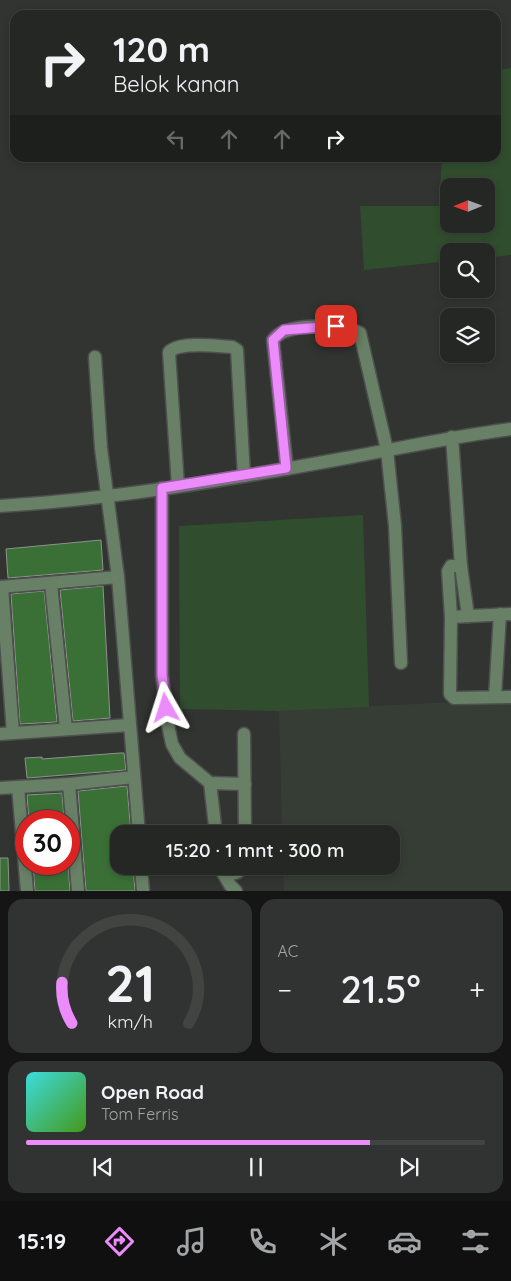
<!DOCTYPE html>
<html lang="id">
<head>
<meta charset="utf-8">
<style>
	:root { --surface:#252725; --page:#313332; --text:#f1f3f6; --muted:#a3a5a7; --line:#424442; --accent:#ec8cfa }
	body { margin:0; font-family:Quicksand,sans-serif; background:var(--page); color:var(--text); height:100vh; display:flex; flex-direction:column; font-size:19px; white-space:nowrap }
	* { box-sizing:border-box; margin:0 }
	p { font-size:16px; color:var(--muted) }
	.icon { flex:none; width:28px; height:28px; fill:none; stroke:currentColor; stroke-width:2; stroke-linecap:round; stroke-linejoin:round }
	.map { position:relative; height:891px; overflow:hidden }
	.sheet { display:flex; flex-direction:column; gap:8px; padding:8px; background:#141514; flex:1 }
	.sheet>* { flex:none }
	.top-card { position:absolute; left:10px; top:10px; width:491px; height:152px; border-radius:15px; box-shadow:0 2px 8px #0003,0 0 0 1px var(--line); background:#252725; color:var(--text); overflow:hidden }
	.needle { width:32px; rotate:269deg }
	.tools { position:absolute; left:440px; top:178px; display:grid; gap:10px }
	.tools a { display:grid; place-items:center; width:55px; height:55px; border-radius:10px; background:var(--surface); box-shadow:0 2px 8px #0003,0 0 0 1px var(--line); font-size:25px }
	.speed { position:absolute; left:15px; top:810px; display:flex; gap:10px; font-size:25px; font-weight:700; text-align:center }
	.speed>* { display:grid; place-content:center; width:65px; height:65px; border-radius:50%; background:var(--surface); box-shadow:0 2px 8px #0003,0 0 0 1px var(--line); line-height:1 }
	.speed .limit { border:8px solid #d22; background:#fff; color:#111 }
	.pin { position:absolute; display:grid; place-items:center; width:42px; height:42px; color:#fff; margin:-21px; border-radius:10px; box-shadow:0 2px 8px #0006 }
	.me { position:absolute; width:55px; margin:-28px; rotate:354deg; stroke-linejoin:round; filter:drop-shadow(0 0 4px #0008) }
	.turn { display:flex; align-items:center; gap:18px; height:105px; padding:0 20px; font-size:22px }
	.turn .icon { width:65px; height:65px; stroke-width:2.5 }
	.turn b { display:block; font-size:35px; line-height:42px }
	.lanes { display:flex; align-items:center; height:48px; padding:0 20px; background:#0003; justify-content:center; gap:25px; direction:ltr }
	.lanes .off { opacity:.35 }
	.big { font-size:38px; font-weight:600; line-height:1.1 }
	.sheet .tile { flex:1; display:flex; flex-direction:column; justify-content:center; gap:8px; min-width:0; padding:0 18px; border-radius:15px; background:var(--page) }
	.sheet .dial { align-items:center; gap:0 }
	.dial svg { height:130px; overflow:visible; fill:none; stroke:var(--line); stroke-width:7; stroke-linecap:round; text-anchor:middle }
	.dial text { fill:var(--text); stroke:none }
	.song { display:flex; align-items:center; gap:15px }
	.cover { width:60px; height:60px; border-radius:8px; background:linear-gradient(135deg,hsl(180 70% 55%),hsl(100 70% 35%)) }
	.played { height:5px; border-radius:2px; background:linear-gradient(90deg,var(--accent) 75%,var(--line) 75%) }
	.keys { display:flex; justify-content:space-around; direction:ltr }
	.heat { display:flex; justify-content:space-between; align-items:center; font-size:28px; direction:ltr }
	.sheet .tiles { flex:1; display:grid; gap:8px; grid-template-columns:1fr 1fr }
	.tile:last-child { grid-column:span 2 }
	.trip { position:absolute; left:110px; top:825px; width:290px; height:50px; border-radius:15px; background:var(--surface); box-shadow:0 2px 8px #0003,0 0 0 1px var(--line); font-weight:600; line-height:50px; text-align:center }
	.dock { display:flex; height:80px; justify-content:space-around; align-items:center; background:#0f100f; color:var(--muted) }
	.dock .icon { width:35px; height:35px }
	.dock .current { color:var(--accent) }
	.dock b { font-size:22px; color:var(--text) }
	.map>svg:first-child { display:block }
	.built { fill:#353d34 }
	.green { fill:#304d2d; fill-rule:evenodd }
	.building { fill:#3a7036; stroke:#8e928e }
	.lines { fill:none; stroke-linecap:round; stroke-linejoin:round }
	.minor-casing { stroke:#4d504d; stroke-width:15 }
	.minor { stroke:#688066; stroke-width:12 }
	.route-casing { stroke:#995ba2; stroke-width:12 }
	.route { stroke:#ec8cfa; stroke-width:9 }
</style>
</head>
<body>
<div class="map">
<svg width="511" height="891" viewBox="0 0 511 891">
	<rect width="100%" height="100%" fill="#313431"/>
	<path class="built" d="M511,699v192h-227l-1,-25h108v-32h-109l-3,-123z"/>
	<g class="green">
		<path d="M511,68v187l-25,3v-7h-37v10l-85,9 -4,-64h79l3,-48h54v-88zM449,186h37v38h-37z"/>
		<path d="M363,515l6,192 -90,4 -99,-2 -1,-183z"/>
	</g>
	<g class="building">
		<path d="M101,540l2,30 -95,8 -2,-29z"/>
		<path d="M103,586l7,132 -37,3 -13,-131z"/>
		<path d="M44,591l13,131 -37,2 -9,-130z"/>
		<path d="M120,753h4l2,17 -99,8 -2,-20 17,-1v2z"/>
		<path d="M127,786l4,48h-12v32h14l2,25h-49l-8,-100z"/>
		<path d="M62,793l2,28h-35l-2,-26z"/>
		<path d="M0,858h8l1,33h-9z"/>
		<path d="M33,864h35l2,27h-35z"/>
	</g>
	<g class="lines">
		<g class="minor-casing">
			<g id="minor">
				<path d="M95,357l6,91 17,129 21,257"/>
				<path d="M452,437l9,129h-10l-3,5 3,46 -1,77 4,4 57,-1"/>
				<path d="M287,469l-14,-129c11,-18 70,-16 87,-7l27,117 8,76 6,137"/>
				<path d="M178,486l-9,-134c11,-11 48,-6 63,-5l5,3 7,126"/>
				<path d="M162,488v187l6,50 4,19 8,14 30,25 6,51"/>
				<path d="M0,506c116,-7 232,-27 346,-48 55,-10 110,-22 165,-29"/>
				<path d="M461,566l7,50"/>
				<path d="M51,584l15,145"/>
				<path d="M0,587l118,-10"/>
				<path d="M2,587l11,146"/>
				<path d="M451,617l60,-3"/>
				<path d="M495,697l5,-83"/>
				<path d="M0,734l129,-9"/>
				<path d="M244,734l1,100"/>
				<path d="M210,783l35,1"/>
				<path d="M18,787l9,104"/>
				<path d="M0,788l69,-4"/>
				<path d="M141,866l2,25"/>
				<path d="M219,866l11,19 6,6"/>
				<path d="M225,876l13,-4 4,-6"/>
				<path d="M78,891l-9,-107 65,-7"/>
			</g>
		</g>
		<use href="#minor" class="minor"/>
	</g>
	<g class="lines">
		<g class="route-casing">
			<path id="route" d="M166,708l-4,-33v-187l124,-20 -13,-128 11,-10 52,-4"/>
		</g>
		<use href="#route" class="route"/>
	</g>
</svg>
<div class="tools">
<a><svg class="needle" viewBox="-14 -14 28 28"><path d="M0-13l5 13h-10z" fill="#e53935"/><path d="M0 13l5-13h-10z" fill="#a3a5a7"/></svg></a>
<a><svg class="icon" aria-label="search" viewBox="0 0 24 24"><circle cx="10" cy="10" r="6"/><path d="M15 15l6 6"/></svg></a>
<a><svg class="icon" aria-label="layers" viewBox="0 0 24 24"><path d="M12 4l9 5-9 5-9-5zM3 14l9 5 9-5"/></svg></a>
</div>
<div class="speed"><div class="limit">30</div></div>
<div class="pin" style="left:336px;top:326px;background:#d93025"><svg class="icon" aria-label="arrive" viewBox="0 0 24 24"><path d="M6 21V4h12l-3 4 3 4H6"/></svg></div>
<svg class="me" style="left:166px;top:708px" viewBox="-20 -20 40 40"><path d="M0-17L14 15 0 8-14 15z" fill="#ec8cfa" stroke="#fff" stroke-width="4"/></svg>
<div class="trip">15:20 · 1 mnt · 300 m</div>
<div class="top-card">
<div class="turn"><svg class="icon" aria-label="right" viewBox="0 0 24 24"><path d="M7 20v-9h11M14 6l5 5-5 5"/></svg><div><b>120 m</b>Belok kanan</div></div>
<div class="lanes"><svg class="icon off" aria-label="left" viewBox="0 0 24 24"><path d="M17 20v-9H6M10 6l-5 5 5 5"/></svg><svg class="icon off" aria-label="ahead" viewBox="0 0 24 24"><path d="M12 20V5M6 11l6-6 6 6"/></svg><svg class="icon off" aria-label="ahead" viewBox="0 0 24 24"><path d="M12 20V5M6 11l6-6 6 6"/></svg><svg class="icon" aria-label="right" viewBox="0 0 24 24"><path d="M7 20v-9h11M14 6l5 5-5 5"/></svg></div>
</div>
</div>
<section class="sheet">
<div class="tiles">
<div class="tile dial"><svg viewBox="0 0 100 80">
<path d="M14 69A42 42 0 1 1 86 69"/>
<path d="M14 69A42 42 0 0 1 8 44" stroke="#ec8cfa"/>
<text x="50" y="56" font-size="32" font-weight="700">21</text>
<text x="50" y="72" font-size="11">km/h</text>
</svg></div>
<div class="tile"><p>AC</p>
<div class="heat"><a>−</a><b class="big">21.5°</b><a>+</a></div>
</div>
<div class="tile">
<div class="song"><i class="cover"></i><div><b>Open Road</b><p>Tom Ferris</p></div></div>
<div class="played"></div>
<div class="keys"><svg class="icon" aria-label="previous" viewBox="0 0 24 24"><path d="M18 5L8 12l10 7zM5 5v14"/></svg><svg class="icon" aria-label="pause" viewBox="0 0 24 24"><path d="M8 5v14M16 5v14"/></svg><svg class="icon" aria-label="next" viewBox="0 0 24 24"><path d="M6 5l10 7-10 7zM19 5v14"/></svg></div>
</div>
</div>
</section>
<nav class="dock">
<b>15:19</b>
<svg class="icon current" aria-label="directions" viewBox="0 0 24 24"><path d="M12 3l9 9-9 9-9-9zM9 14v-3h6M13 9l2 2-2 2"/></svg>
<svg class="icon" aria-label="music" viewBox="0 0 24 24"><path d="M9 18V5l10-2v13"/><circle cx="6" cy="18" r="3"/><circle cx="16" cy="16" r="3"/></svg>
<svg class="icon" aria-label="phone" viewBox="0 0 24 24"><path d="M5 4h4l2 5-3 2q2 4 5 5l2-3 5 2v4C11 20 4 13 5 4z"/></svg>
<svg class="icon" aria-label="climate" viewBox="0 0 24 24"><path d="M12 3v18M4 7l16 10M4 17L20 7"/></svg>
<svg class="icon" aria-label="car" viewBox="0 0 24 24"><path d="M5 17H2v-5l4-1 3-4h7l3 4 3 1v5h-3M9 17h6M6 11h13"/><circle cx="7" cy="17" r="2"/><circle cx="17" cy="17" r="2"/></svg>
<svg class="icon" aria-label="filters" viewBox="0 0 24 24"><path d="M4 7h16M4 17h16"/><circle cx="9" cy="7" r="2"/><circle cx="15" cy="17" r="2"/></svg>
</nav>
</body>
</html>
